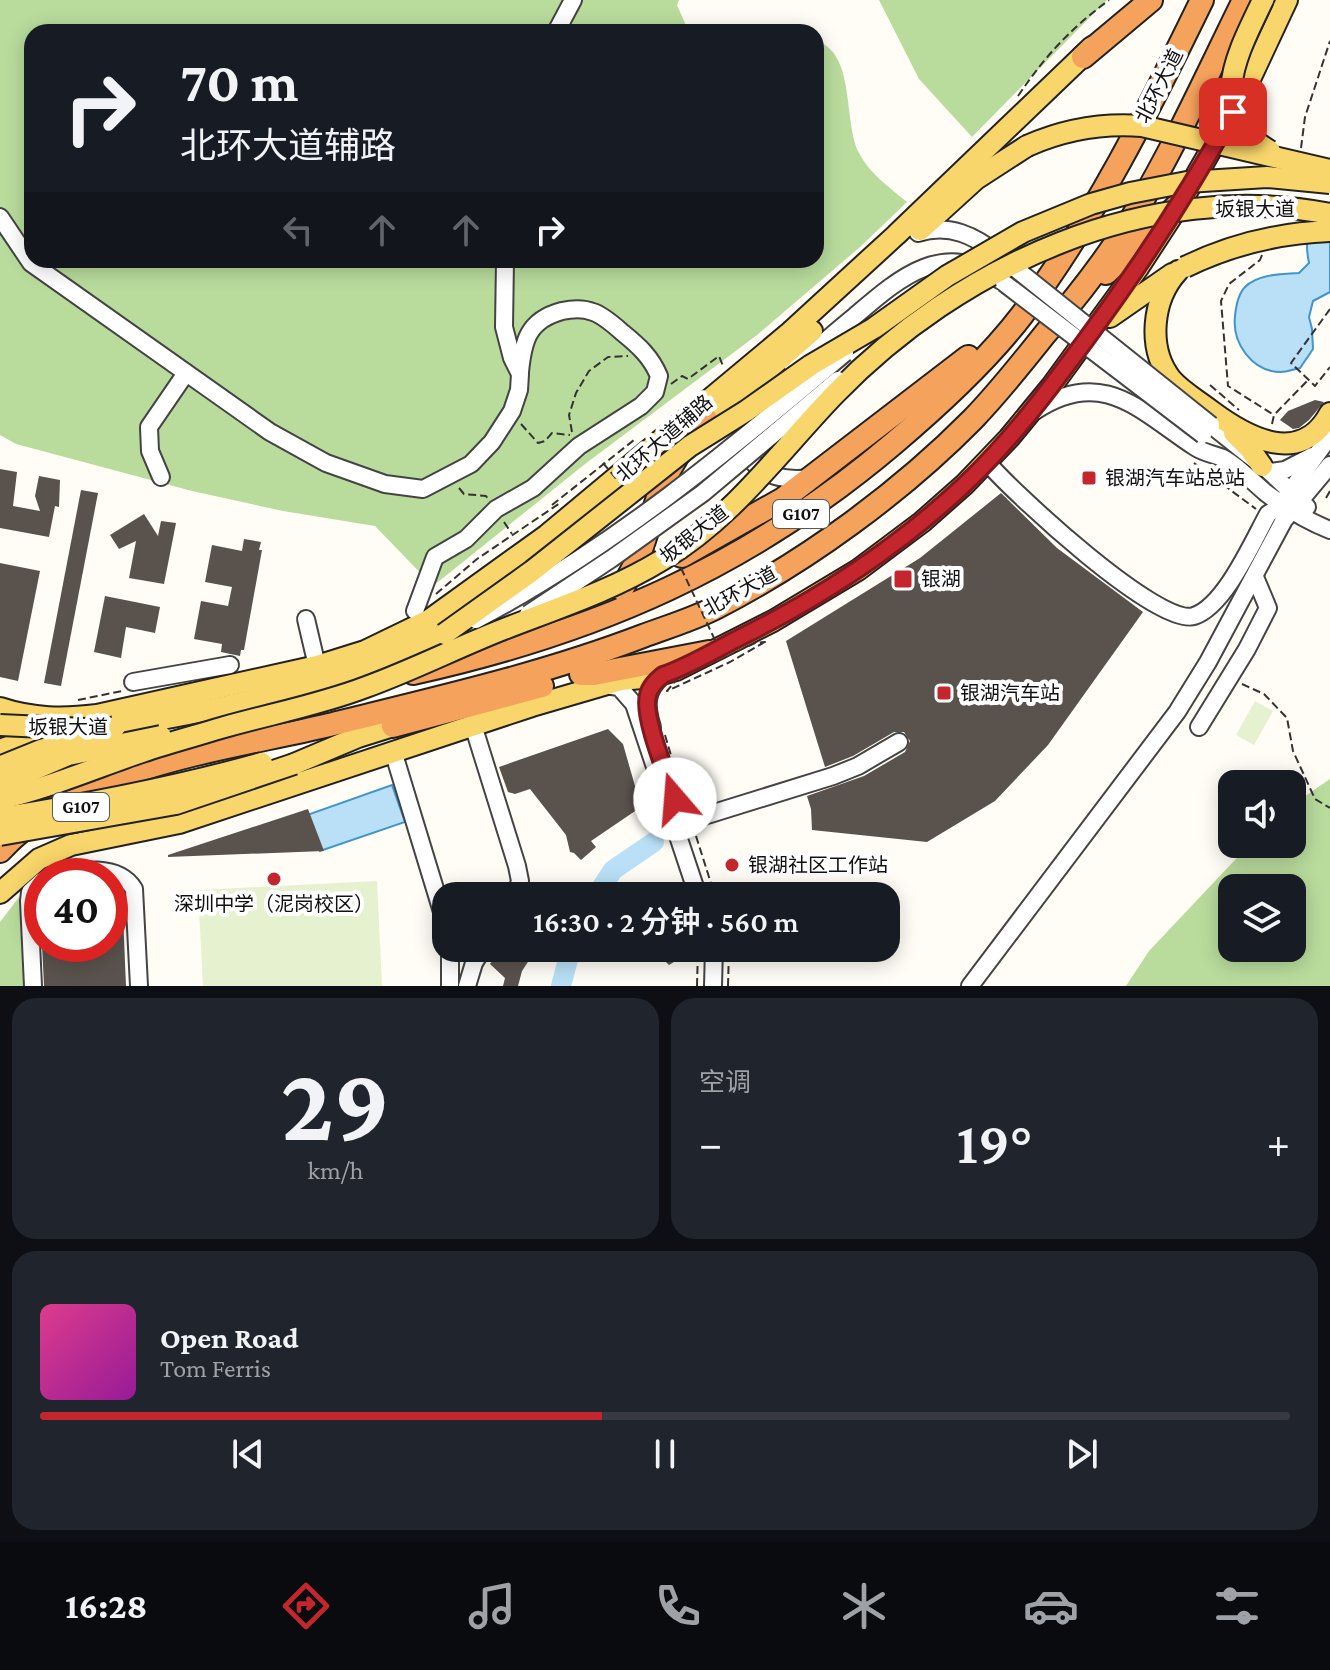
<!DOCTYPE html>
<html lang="zh">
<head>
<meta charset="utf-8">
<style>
	:root { --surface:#171b24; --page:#20242c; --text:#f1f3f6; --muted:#9ea1a6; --line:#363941; --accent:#c4262e }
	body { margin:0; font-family:"Crimson Pro","Noto Sans SC",serif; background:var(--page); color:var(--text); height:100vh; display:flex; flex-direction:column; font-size:30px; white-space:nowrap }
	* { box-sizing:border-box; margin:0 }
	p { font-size:26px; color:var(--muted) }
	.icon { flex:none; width:44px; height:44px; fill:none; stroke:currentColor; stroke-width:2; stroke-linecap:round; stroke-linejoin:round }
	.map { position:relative; height:986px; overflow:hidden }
	.sheet { display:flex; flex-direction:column; gap:12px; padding:12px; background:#0d0f14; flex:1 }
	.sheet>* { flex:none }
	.hud { position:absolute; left:24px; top:24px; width:800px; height:244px; border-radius:24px; box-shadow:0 4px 20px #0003; background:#171b24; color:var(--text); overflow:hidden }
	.fabs { position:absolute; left:1218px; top:770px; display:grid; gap:16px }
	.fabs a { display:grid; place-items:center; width:88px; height:88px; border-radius:16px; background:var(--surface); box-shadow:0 4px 20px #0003; font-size:40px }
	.speed { position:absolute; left:24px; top:858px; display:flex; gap:16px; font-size:40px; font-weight:700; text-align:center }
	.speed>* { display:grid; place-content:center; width:104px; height:104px; border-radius:50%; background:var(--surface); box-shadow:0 4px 20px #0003; line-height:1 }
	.speed .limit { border:12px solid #d22; background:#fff; color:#111 }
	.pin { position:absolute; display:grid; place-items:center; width:68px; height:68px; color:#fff; margin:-34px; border-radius:16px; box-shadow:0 4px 12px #0006 }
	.me { position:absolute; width:88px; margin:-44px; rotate:342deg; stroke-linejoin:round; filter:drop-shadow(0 0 6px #0008) }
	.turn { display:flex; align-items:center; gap:28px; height:168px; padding:0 24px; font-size:36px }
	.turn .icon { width:104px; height:104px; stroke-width:2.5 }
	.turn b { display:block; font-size:56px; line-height:68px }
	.lanes { display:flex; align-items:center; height:76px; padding:0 24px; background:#0003; justify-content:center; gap:40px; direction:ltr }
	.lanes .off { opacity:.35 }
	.big { font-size:60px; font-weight:600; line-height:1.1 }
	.sheet .tile { flex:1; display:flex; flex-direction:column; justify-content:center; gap:12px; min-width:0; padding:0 28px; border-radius:24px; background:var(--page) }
	.sheet .dial { align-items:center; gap:0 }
	.dial b { font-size:104px; line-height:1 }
	.song { display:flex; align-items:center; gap:24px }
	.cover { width:96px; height:96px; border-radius:12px; background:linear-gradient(135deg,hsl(330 70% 55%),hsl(300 70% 35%)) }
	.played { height:8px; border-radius:4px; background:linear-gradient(90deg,var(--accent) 45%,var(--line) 45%) }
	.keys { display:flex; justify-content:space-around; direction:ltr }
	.heat { display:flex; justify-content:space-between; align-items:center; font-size:44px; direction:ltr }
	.sheet .tiles { flex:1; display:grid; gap:12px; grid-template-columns:1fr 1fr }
	.tile:last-child { grid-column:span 2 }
	.trip { position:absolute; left:432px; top:882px; width:468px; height:80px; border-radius:24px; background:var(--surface); box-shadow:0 4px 20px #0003; font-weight:600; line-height:80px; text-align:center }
	.tabs { display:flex; height:128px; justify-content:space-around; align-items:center; background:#090b0e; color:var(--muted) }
	.tabs .icon { width:56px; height:56px }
	.tabs .current { color:var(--accent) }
	.tabs b { font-size:36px; color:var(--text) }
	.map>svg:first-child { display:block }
	.forest { fill:#b9dc9c; fill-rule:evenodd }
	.pitch { fill:#e6f2cf }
	.water { fill:#b9e0f7; stroke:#3f96cf; stroke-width:2 }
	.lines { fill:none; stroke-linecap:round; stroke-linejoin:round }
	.river { stroke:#b9e0f7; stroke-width:20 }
	.building { fill:#5a524d }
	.minor-casing { stroke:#444; stroke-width:20 }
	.major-casing { stroke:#222; stroke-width:24 }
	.highway-casing { stroke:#222; stroke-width:26 }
	.path { stroke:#333; stroke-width:2; stroke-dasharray:8 4; stroke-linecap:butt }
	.minor { stroke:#fff; stroke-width:16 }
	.major { stroke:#f9d66b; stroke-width:20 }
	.highway { stroke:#f5a25d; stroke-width:22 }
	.minor-bridge-casing { stroke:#444; stroke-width:20; stroke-linecap:butt }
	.major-bridge-casing { stroke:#222; stroke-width:24; stroke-linecap:butt }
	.path-bridge { stroke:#333; stroke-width:2; stroke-dasharray:8 4; stroke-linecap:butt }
	.minor-bridge { stroke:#fff; stroke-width:16 }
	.major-bridge { stroke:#f9d66b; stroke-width:20 }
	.route-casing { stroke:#7f191e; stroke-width:20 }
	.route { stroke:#c4262e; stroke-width:14 }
	.poi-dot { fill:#c4262e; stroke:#fff; stroke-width:3 }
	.labels { text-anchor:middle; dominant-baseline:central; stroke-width:8; stroke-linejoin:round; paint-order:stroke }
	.shield { fill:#fff; stroke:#585858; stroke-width:2 }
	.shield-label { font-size:18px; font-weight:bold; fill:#111 }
	.street-label { font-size:20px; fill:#111; stroke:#fff }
	.poi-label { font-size:20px; fill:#111; stroke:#fff; text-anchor:start }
</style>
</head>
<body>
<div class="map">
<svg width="1330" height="986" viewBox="0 0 1330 986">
	<rect width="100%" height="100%" fill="#fffdf5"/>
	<g class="forest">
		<path d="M0,0h679l-2,5 11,25 15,2h-671v228h784v-219c40,11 27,82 43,112 10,20 31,35 48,49l-47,45 -103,88 -172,129 -152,122 -58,-60 -92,-15 -91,-20 -176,-47 -16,-9z"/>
		<path d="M879,0h228l-135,137 -53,-58z"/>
		<path d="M1330,779v207h-204l23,-35 101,-107h42v-39zM1232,888h60v60h-60z"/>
		<path d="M23,892l3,94h-26v-64z"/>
	</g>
	<g class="pitch">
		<path d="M1255,701l18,10 -19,34 -18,-10z"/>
		<path d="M377,881l5,105h-179l-5,-96z"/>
	</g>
	<g class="water">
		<path d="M1330,205v87l-17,9 -4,16 3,12 1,20 -13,19c-6,1 -13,4 -19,4 -29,0 -49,-29 -46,-56 1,-10 3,-22 10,-29 13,-13 37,-13 54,-14l10,-10c-6,-30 0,-37 21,-58z"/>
		<path d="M392,785l13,37 -85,29 -13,-36z"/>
	</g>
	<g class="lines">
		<g class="river">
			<path d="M596,896l17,-26 41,-28"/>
			<path d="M561,986l10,-38"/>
		</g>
	</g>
	<g class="building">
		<path d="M1315,400l9,2 -15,18 -10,8 -6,1 -13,-9 8,-9z"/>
		<path d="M0,469l17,3 -4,34 27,5 -5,-15 4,-20 21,4 -1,27 -4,-1 -6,31 -49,-9z"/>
		<path d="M81,490l17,3 -37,193 -17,-3z"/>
		<path d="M1001,493l56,55 86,64 -95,133 -53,56 -68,41 -115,-12 -1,-21 -4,-13 57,-20 41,-24 5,-11 -6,-9h-10l-41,24 -28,11 -39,-126 134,-83z"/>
		<path d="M144,514l14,22 3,-15 15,2 -12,61 -35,-6 7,-37 -17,8 -9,-14z"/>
		<path d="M244,539l17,3 -2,8h3l-18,100h-3l-1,6 -19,-4 1,-8 -28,-5 7,-38 27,5 4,-19 -27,-5 7,-37 30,6z"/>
		<path d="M0,563l40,8 -22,110 -18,-4z"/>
		<path d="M105,596l55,11 -5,26 -29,-6 -5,31 -27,-6z"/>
		<path d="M608,729l15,15 18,63 -50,34 5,6 -15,13 -7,-7 -4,-1 -4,-17 -36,-46 -15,5 -7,-2 -9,-25z"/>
		<path d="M308,809l16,42 -156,6v-2z"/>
		<path d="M110,891h12l4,95h-82l-2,-42h68z"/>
		<path d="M500,948h37l-15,23 -4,15h-15l2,-8 -15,-14z"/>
		<path d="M633,948h44l5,9 -13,8 -10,-10 -22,7z"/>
	</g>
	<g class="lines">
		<g class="minor-casing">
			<g id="minor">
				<path d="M556,32l17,-32"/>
				<path d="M0,217l31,46 239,169 56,31 59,21 38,5 48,-25 21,-22 20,-31 7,-21 1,-16 -8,-16 -8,-31 1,-67"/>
				<path d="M918,233c32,-10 57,3 81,22"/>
				<path d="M793,368c21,-17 41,-35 62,-52 43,-37 90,-79 146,-35"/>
				<path d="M756,404c-29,48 2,81 54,74"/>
				<path d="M1035,411c68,-45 105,0 160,36 9,6 18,7 28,11 15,8 30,24 43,35 20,15 41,28 64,37"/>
				<path d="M1211,425l59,47 37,35"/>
				<path d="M987,462c25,30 172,166 207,154 31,-10 59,-75 74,-102l14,-9"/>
				<path d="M1270,472l15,-2 27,-14"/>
				<path d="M161,477l-11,-26 -1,-24 37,-54"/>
				<path d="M1284,500l46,-64"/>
				<path d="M415,611l20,-54 31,-18 30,-30 37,-21 46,-42 62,-40 14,-14 4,-16c-8,-19 -20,-30 -36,-43 -8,-7 -20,-18 -30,-21 -10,-4 -22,-3 -31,-1 -34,9 -39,30 -42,61"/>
				<path d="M306,619l11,47"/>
				<path d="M133,682l97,-17"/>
				<path d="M604,685l15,2 15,17 64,192"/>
				<path d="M473,725l44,141 3,15 -5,15"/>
				<path d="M652,727c-7,-22 -7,-36 11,-52"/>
				<path d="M1199,727l48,-78 21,-41 -13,-31"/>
				<path d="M393,751l53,174"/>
				<path d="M675,825l158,-49 25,-10 41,-24"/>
				<path d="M53,876c26,-6 65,-13 81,13l5,97"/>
				<path d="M33,986l-4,-85 1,-9 12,-11"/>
				<path d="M450,986v-38"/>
				<path d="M467,986l7,-23 9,-15"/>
				<path d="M713,986l1,-38"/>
				<path d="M970,986l207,-274 31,-50 76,-142 46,-55"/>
			</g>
		</g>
		<g class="major-casing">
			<g id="major">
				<path d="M920,230l56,-51 51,-33"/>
				<path d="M1178,271c-26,28 -31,77 -7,108 10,12 26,21 39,31 36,27 91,58 120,3"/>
				<path d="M1110,317l62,-43"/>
				<path d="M694,427l55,-41 63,-55"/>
				<path d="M1234,433l16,16 12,17"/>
				<path d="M0,708c33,11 64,11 97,7l220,-49 48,-15 64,-31 118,-85 241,-201 108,-99 196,-188"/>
				<path d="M115,727c112,-18 225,-43 329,-93"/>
				<path d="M0,750l60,-22"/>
				<path d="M294,764l64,-27 35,-11"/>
				<path d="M0,893l39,-34 32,-14 108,-22 353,-117 89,-26 31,-3 24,-7 97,-49 85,-51 64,-48 43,-38 44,-46 42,-51 87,-119 43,-66 62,-108 44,-94"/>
			</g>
		</g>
		<g class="highway-casing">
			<g id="highway">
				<path d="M1083,57l68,-57"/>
				<path d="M1106,273l71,-67"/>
				<path d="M682,556l101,-57 185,-142"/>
				<path d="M622,589l16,-30 26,-80 14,-24 28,-36"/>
				<path d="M413,673c185,-41 336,-107 481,-230 45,-38 92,-81 128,-128 73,-97 127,-206 180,-315"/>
				<path d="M581,674h13l115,-22"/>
				<path d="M393,726l149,-40"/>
				<path d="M0,851c79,-86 220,-100 329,-126 105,-26 212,-50 314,-89 24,-9 51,-17 74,-29 91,-47 184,-115 256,-188 26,-27 49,-56 72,-85 33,-38 64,-78 90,-121 41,-69 74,-142 109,-213"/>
			</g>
		</g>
		<g class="path">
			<path d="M1018,96c28,-41 51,-66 91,-96"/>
			<path d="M1301,148l4,-31 25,-76"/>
			<path d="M1262,255l-2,5 -31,24 -8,17 7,85 46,29"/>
			<path d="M1330,309l-39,54 24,23 15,-19"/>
			<path d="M671,384l11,-8 6,3 31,-23 4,10"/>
			<path d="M1210,385l29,25"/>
			<path d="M521,424l17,19 7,-2 7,-8 18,2"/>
			<path d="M1272,424l2,-9 34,-35"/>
			<path d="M572,432l-3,-17 7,-22 13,-22 19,-14 20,-1"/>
			<path d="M1194,463l62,46"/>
			<path d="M459,488l5,6 22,2 2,3"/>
			<path d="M1326,498l4,-7"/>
			<path d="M552,505l82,-65"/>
			<path d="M504,522l8,12"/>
			<path d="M436,594l41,-35 83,-56"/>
			<path d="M765,642l-35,20 -63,29 10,-12 78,-36z"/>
			<path d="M1242,684l22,10 23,24 6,33 22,48 15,9"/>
			<path d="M78,700l44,-9"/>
			<path d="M665,735l21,71"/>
			<path d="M696,836l19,60"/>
			<path d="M697,986l1,-38"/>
			<path d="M728,986l1,-37"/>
		</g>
		<use href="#minor" class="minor"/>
		<use href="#major" class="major"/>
		<use href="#highway" class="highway"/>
		<g class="minor-bridge-casing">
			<g id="minor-bridge">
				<path d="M1016,269l195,156"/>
				<path d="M1004,283l199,152"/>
				<path d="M528,614l83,-55 92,-66 135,-113"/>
				<path d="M476,620c135,-71 253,-169 369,-267"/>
			</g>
		</g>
		<g class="major-bridge-casing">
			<g id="major-bridge">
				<path d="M1263,0c-25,53 -60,112 7,151"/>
				<path d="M1027,146c36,-16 76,-23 115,-20l188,44"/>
				<path d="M1185,267c45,-22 94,-34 145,-36"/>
				<path d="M444,634l88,-63 158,-125 56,-35 65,-46 63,-37 73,-52 76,-44 68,-28 39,-11 57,-11 80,-5 63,6"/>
				<path d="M0,725l87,4"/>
				<path d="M4,765l37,-15 74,-23"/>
				<path d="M0,784l68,-29 93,-19"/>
				<path d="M0,799c49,-11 95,-31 142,-47 26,-9 53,-16 79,-24 49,-14 98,-23 145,-41 47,-17 92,-40 138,-58 54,-21 109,-39 158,-69 70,-41 118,-109 173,-166 124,-128 314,-216 495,-180"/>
				<path d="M0,818c88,-14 176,-31 262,-55"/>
				<path d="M0,835l176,-31 118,-40"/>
			</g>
		</g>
		<g class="path-bridge">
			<path d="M603,463l16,19"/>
			<path d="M681,568l42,89"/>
		</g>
		<use href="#minor-bridge" class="minor-bridge"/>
		<use href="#major-bridge" class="major-bridge"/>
	</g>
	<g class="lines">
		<g class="route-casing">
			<path id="route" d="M675,799c-8,-24 -33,-83 -27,-104 2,-9 9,-15 15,-20 29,-10 55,-27 82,-40 80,-40 154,-89 219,-150 46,-43 84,-94 121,-144 54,-73 104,-149 148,-229"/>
		</g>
		<use href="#route" class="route"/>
	</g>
	<g class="poi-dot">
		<rect x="1081" y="470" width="16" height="16" rx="4"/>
		<rect x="893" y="569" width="20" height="20" rx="4"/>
		<rect x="936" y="685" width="16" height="16" rx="4"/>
		<circle cx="732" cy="865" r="8"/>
		<circle cx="274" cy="879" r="8"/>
	</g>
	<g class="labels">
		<g class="shield">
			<rect x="773" y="500" width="56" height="28" rx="6"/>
			<rect x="53" y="793" width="56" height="28" rx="6"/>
		</g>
		<g class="shield-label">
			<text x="801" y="514">G107</text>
			<text x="81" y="807">G107</text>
		</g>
		<g class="street-label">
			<text transform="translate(1159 86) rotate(-63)">北环大道</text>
			<text x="1255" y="209">坂银大道</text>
			<text transform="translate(664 438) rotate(-41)">北环大道辅路</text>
			<text transform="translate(694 534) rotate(-38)">坂银大道</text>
			<text transform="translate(740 591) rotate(-29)">北环大道</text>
			<text x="68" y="727">坂银大道</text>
		</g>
		<g class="poi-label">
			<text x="1105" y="478">银湖汽车站总站</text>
			<text x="921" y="579">银湖</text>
			<text x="960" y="693">银湖汽车站</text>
			<text x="748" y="865">银湖社区工作站</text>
			<text x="274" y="904" text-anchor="middle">深圳中学（泥岗校区）</text>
		</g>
	</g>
</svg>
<div class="fabs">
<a><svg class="icon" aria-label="sound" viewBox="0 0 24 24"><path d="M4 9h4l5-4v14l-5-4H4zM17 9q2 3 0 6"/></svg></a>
<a><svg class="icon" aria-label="layers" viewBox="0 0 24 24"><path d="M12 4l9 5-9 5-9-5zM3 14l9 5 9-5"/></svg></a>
</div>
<div class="speed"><div class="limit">40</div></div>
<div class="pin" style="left:1233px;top:112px;background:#d93025"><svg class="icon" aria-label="arrive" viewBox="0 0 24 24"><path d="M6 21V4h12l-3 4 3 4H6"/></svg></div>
<svg class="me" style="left:675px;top:799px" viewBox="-20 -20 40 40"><circle r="19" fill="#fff"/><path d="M0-13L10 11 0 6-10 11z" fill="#c4262e"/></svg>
<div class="trip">16:30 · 2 分钟 · 560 m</div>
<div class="hud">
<div class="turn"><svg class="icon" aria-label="right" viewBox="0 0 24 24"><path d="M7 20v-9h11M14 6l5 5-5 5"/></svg><div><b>70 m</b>北环大道辅路</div></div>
<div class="lanes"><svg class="icon off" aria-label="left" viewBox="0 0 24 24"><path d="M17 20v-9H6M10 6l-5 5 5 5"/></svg><svg class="icon off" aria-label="ahead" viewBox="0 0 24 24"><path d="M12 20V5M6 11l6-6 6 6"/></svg><svg class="icon off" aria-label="ahead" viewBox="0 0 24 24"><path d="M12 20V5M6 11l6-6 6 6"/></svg><svg class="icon" aria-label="right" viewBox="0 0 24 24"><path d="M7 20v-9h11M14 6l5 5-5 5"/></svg></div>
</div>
</div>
<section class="sheet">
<div class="tiles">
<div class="tile dial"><b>29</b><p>km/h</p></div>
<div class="tile"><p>空调</p>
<div class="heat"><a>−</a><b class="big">19°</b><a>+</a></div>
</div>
<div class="tile">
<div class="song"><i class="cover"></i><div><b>Open Road</b><p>Tom Ferris</p></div></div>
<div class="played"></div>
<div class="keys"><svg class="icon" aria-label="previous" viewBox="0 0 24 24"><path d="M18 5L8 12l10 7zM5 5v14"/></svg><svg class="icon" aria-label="pause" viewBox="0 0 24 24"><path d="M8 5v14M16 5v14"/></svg><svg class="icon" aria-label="next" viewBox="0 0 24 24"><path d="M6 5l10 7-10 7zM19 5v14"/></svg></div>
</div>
</div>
</section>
<nav class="tabs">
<b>16:28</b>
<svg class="icon current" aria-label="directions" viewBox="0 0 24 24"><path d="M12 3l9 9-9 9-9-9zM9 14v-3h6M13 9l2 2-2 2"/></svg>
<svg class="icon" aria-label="music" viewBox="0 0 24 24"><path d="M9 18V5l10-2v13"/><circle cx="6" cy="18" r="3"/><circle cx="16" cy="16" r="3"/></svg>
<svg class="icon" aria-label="phone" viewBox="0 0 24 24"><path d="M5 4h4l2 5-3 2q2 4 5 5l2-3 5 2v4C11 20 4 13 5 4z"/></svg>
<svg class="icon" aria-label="climate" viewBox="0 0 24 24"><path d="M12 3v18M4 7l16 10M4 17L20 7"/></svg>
<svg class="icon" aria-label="car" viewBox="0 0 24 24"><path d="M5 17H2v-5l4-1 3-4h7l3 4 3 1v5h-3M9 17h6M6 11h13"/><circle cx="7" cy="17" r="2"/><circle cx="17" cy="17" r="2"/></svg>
<svg class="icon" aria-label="filters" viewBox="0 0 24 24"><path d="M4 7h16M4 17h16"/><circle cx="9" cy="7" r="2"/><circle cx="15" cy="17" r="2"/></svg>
</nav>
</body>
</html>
